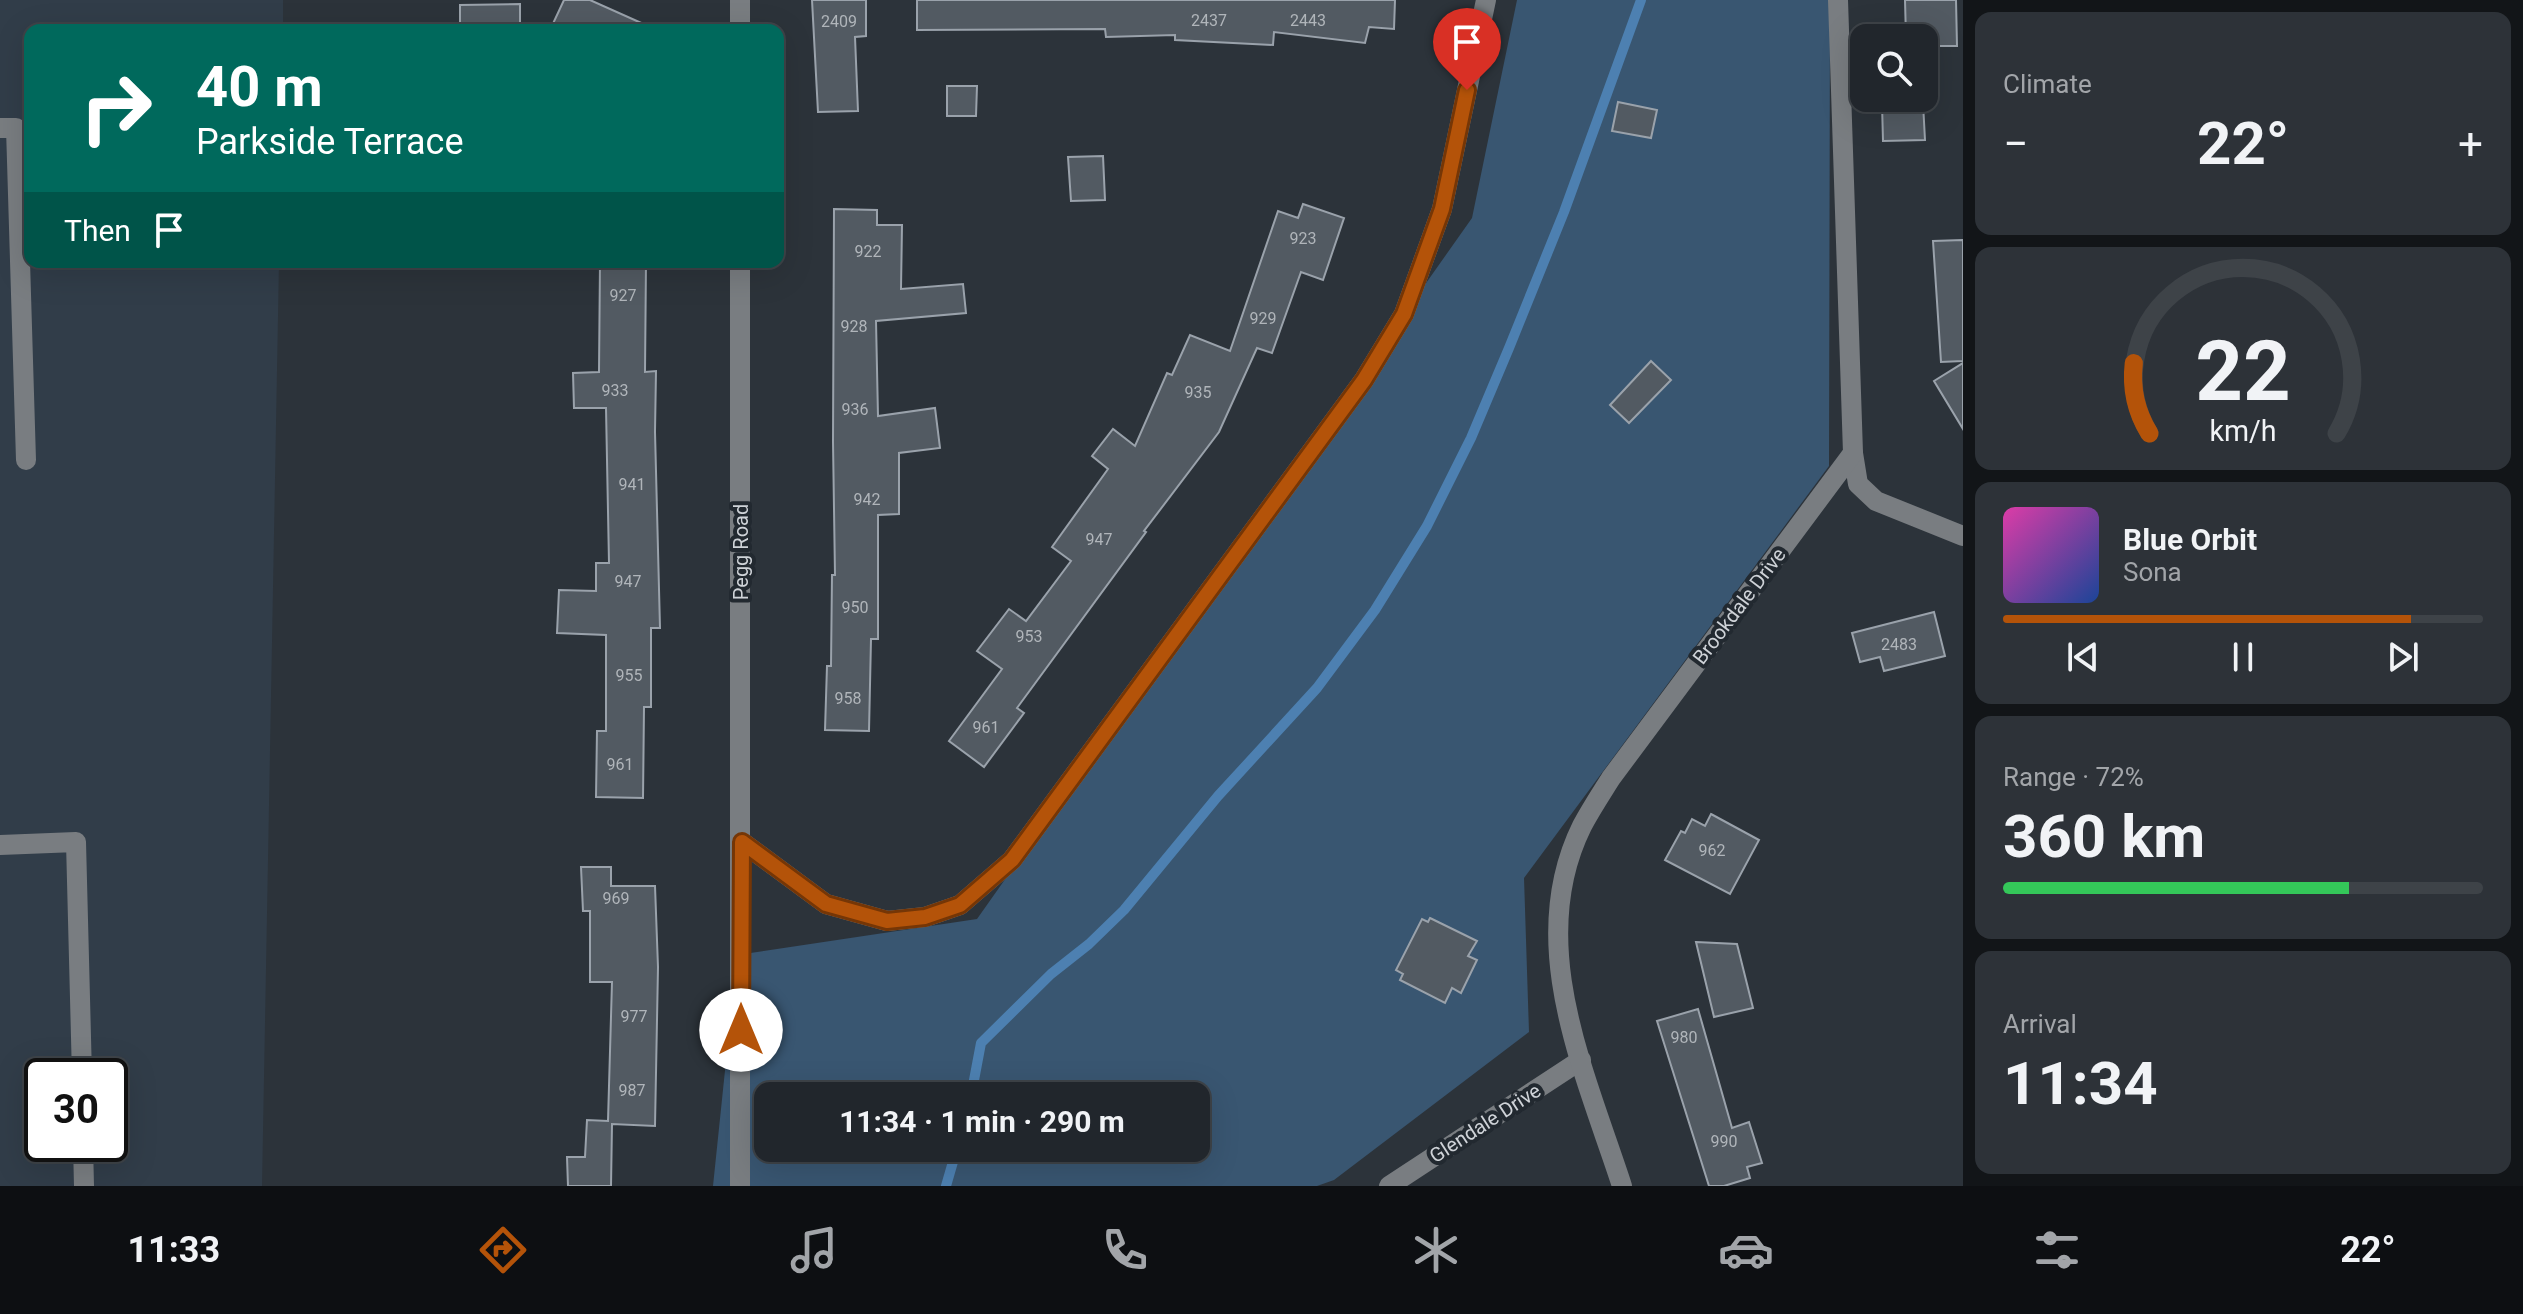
<!DOCTYPE html>
<html lang="en">
<head>
<meta charset="utf-8">
<style>
	:root { --surface:#21262c; --page:#2d3238; --text:#f1f3f6; --muted:#a2a5a9; --line:#3e4348; --accent:#b45309 }
	body { margin:0; font-family:Roboto,sans-serif; background:var(--page); color:var(--text); height:100vh; display:flex; flex-direction:column; font-size:30px; white-space:nowrap }
	* { box-sizing:border-box; margin:0 }
	p { font-size:26px; color:var(--muted) }
	.icon { flex:none; width:44px; height:44px; fill:none; stroke:currentColor; stroke-width:2; stroke-linecap:round; stroke-linejoin:round }
	.map { position:relative; flex:1; overflow:hidden }
	.sheet { display:flex; flex-direction:column; gap:12px; padding:12px; background:#121518; width:560px }
	.sheet>* { flex:none }
	.banner { position:absolute; left:24px; top:24px; width:760px; height:244px; border-radius:16px; box-shadow:0 8px 32px #0002,0 0 0 2px var(--line); background:#00695c; color:#fff; overflow:hidden }
	.fabs { position:absolute; left:1850px; top:24px; display:grid; gap:16px }
	.fabs a { display:grid; place-items:center; width:88px; height:88px; border-radius:16px; background:var(--surface); box-shadow:0 8px 32px #0002,0 0 0 2px var(--line); font-size:40px }
	.speed { position:absolute; left:24px; top:1058px; display:flex; gap:16px; font-size:40px; font-weight:700; text-align:center }
	.speed>* { display:grid; place-content:center; width:104px; height:104px; border-radius:50%; background:var(--surface); box-shadow:0 8px 32px #0002,0 0 0 2px var(--line); line-height:1 }
	.speed .limit { border:4px solid #111; border-radius:12px; background:#fff; color:#111 }
	.pin { position:absolute; display:grid; place-items:center; width:68px; height:68px; color:#fff; margin:-82px -34px; border-radius:50% 50% 50% 0; rotate:-45deg; box-shadow:0 0 8px #0007 }
	.pin .icon { rotate:45deg }
	.me { position:absolute; width:88px; margin:-44px; rotate:0deg; stroke-linejoin:round; filter:drop-shadow(0 0 6px #0008) }
	.turn { display:flex; align-items:center; gap:28px; height:168px; padding:0 40px; font-size:36px }
	.turn .icon { width:104px; height:104px; stroke-width:2.5 }
	.turn b { display:block; font-size:56px; line-height:68px }
	.then { display:flex; align-items:center; height:76px; padding:0 40px; background:#0003; gap:16px; font-size:30px }
	.big { font-size:60px; font-weight:700; line-height:1.1 }
	.sheet .card { flex:1; display:flex; flex-direction:column; justify-content:center; gap:12px; min-width:0; padding:0 28px; border-radius:16px; background:var(--page) }
	.sheet .dial { align-items:center; gap:0 }
	.dial svg { height:208px; overflow:visible; fill:none; stroke:var(--line); stroke-width:7; stroke-linecap:round; text-anchor:middle }
	.dial text { fill:var(--text); stroke:none }
	.song { display:flex; align-items:center; gap:24px }
	.cover { width:96px; height:96px; border-radius:12px; background:linear-gradient(135deg,hsl(320 70% 55%),hsl(220 70% 35%)) }
	.played { height:8px; border-radius:4px; background:linear-gradient(90deg,var(--accent) 85%,var(--line) 85%) }
	.keys { display:flex; justify-content:space-around; direction:ltr }
	.heat { display:flex; justify-content:space-between; align-items:center; font-size:44px; direction:ltr }
	.charge { height:12px; border-radius:6px; background:linear-gradient(90deg,#34c759 72%,var(--line) 0) }
	.trip { position:absolute; left:754px; top:1082px; width:456px; height:80px; border-radius:16px; background:var(--surface); box-shadow:0 8px 32px #0002,0 0 0 2px var(--line); font-weight:700; line-height:80px; text-align:center }
	.tabs { display:flex; height:128px; justify-content:space-around; align-items:center; background:#0d0f12; color:var(--muted) }
	.tabs .icon { width:56px; height:56px }
	.tabs .on { color:var(--accent) }
	.tabs b { font-size:36px; color:var(--text) }
	main { display:flex; flex:1; min-height:0 }
	.map>svg:first-child { display:block }
	.built { fill:#313d49; fill-rule:evenodd }
	.green { fill:#395671; fill-rule:evenodd }
	.lines { fill:none; stroke-linecap:round; stroke-linejoin:round }
	.stream { stroke:#4d80b1; stroke-width:10 }
	.building { fill:#525a62; stroke:#9aa2ab; stroke-width:2 }
	.minor { stroke:#797d81; stroke-width:20 }
	.route-casing { stroke:#753606; stroke-width:20 }
	.route { stroke:#b45309; stroke-width:14 }
	.labels { text-anchor:middle; dominant-baseline:central; stroke-width:8; stroke-linejoin:round; paint-order:stroke }
	.number-label { font-size:16px; fill:#b0b5ba }
	.street-label { font-size:20px; fill:#cfd3d8; stroke:#222930 }
</style>
</head>
<body>
<main>
<div class="map">
<svg width="1963" height="1186" viewBox="0 0 1963 1186">
	<rect width="100%" height="100%" fill="#2c333a"/>
	<path class="built" d="M0,0h283v30h-253v232h249l-17,924h-262zM42,1076h68v68h-68z"/>
	<path class="green" d="M1517,0h313l-1,466 -305,412 5,154 -195,148 -17,6h-604l24,-231 240,-36 495,-701zM768,1096h428v52h-428z"/>
	<g class="lines">
		<g class="stream">
			<path d="M971,1096l10,-53 70,-69 38,-30 35,-34 94,-114 99,-108 58,-78 52,-84 44,-88 38,-90 55,-136 77,-212"/>
			<path d="M946,1186l11,-38"/>
		</g>
	</g>
	<g class="building">
		<path d="M564,0h26l67,30h-107z"/>
		<path d="M812,0h54v36l-11,1 3,74 -40,1z"/>
		<path d="M917,0h478l-1,29 -25,-2 -4,16 -91,-11 -1,13 -98,-5v-5l-69,2 -1,-8 -188,1z"/>
		<path d="M1905,0h51l1,46h-33v-8h-18z"/>
		<path d="M520,4v26h-60v-25z"/>
		<path d="M947,86h30l-1,30h-29z"/>
		<path d="M1618,102l39,8 -6,28 -39,-7z"/>
		<path d="M1923,103l2,37 -42,1 -1,-37z"/>
		<path d="M1103,156l2,44 -34,1 -3,-44z"/>
		<path d="M1303,204l41,14 -21,62 -22,-8 -29,81 -15,-5 -38,84 -75,99 2,1 -129,176 7,5 -40,54 -35,-26 53,-72 -25,-18 32,-42 17,12 45,-60 -19,-14 56,-78 -16,-13 21,-27 22,17 32,-73 5,2 18,-40 40,16 48,-140 20,7z"/>
		<path d="M834,209l43,1v15h25l-1,64 62,-5 3,29 -90,8 2,95 57,-8 5,40 -41,5v61l-21,1v124h-7l-2,92 -44,-1 2,-64h4l1,-91h3l-2,-133z"/>
		<path d="M1963,240v121l-22,1 -8,-121z"/>
		<path d="M600,262h46l-1,110 11,-1 -1,61 5,196h-9v79h-7l-1,91 -47,-1 1,-66h9v-96l-49,-2 2,-43 37,1v-28h13l-3,-155h-32l-1,-35 26,-1z"/>
		<path d="M1651,361l20,19 -42,43 -19,-18z"/>
		<path d="M1963,363v66l-29,-48z"/>
		<path d="M1934,612l11,44 -61,15 -4,-14 -20,5 -8,-29z"/>
		<path d="M1711,814l48,26 -29,54 -65,-34 16,-29 4,2 7,-14 13,7z"/>
		<path d="M581,867h30v19h44l3,81 -3,159 -43,-2 -1,62h-43l-1,-29h18l2,-37 21,1 4,-139h-22v-71h-7z"/>
		<path d="M1430,918l47,23 -9,15 9,4 -16,33 -9,-5 -7,15 -45,-23 3,-6 -7,-4 26,-51 6,3z"/>
		<path d="M1696,942l41,2 16,64 -39,9z"/>
		<path d="M1698,1009l34,119 17,-6 13,41 -15,4 3,11 -26,8h-15l-52,-165z"/>
	</g>
	<g class="lines">
		<g class="minor">
			<path d="M740,0v30"/>
			<path d="M0,128h16l10,332"/>
			<path d="M1853,453l5,31 18,17 87,35"/>
			<path d="M742,842l84,62 61,17 38,-4 35,-12 52,-45 352,-480 40,-66 38,-105 44,-209"/>
			<path d="M0,845l76,-3 6,234"/>
			<path d="M83,1144l1,42"/>
			<path d="M740,1186v-924"/>
			<path d="M1389,1186l192,-126"/>
			<path d="M1622,1186c-37,-114 -98,-243 -40,-360 9,-17 19,-32 29,-48l242,-325 -15,-453"/>
		</g>
	</g>
	<g class="lines">
		<g class="route-casing">
			<path id="route" d="M741,1030l1,-188 84,62 61,17 38,-4 35,-12 52,-45 352,-480 40,-66 38,-105 25,-119"/>
		</g>
		<use href="#route" class="route"/>
	</g>
	<g class="labels">
		<g class="number-label">
			<text x="1209" y="20">2437</text>
			<text x="1308" y="20">2443</text>
			<text x="839" y="21">2409</text>
			<text x="1303" y="238">923</text>
			<text x="868" y="251">922</text>
			<text x="623" y="295">927</text>
			<text x="1263" y="318">929</text>
			<text x="854" y="326">928</text>
			<text x="615" y="390">933</text>
			<text x="1198" y="392">935</text>
			<text x="855" y="409">936</text>
			<text x="632" y="484">941</text>
			<text x="867" y="499">942</text>
			<text x="1099" y="539">947</text>
			<text x="628" y="581">947</text>
			<text x="855" y="607">950</text>
			<text x="1029" y="636">953</text>
			<text x="1899" y="644">2483</text>
			<text x="629" y="675">955</text>
			<text x="848" y="698">958</text>
			<text x="986" y="727">961</text>
			<text x="620" y="764">961</text>
			<text x="1712" y="850">962</text>
			<text x="616" y="898">969</text>
			<text x="634" y="1016">977</text>
			<text x="1684" y="1037">980</text>
			<text x="632" y="1090">987</text>
			<text x="1724" y="1141">990</text>
		</g>
		<g class="street-label">
			<text transform="translate(741 552) rotate(-90)">Pegg Road</text>
			<text transform="translate(1739 606) rotate(-53)">Brookdale Drive</text>
			<text transform="translate(1485 1123) rotate(-33)">Glendale Drive</text>
		</g>
	</g>
</svg>
<div class="fabs">
<a><svg class="icon" aria-label="search" viewBox="0 0 24 24"><circle cx="10" cy="10" r="6"/><path d="M15 15l6 6"/></svg></a>
</div>
<div class="speed"><div class="limit">30</div></div>
<div class="pin" style="left:1467px;top:90px;background:#d93025"><svg class="icon" aria-label="arrive" viewBox="0 0 24 24"><path d="M6 21V4h12l-3 4 3 4H6"/></svg></div>
<svg class="me" style="left:741px;top:1030px" viewBox="-20 -20 40 40"><circle r="19" fill="#fff"/><path d="M0-13L10 11 0 6-10 11z" fill="#b45309"/></svg>
<div class="trip">11:34 · 1 min · 290 m</div>
<div class="banner">
<div class="turn"><svg class="icon" aria-label="right" viewBox="0 0 24 24"><path d="M7 20v-9h11M14 6l5 5-5 5"/></svg><div><b>40 m</b>Parkside Terrace</div></div>
<div class="then">Then<svg class="icon" aria-label="arrive" viewBox="0 0 24 24"><path d="M6 21V4h12l-3 4 3 4H6"/></svg></div>
</div>
</div>
<section class="sheet">
<div class="card"><p>Climate</p>
<div class="heat"><a>−</a><b class="big">22°</b><a>+</a></div>
</div>
<div class="card dial"><svg viewBox="0 0 100 80">
<path d="M14 69A42 42 0 1 1 86 69"/>
<path d="M14 69A42 42 0 0 1 8 42" stroke="#b45309"/>
<text x="50" y="56" font-size="32" font-weight="700">22</text>
<text x="50" y="72" font-size="11">km/h</text>
</svg></div>
<div class="card">
<div class="song"><i class="cover"></i><div><b>Blue Orbit</b><p>Sona</p></div></div>
<div class="played"></div>
<div class="keys"><svg class="icon" aria-label="previous" viewBox="0 0 24 24"><path d="M18 5L8 12l10 7zM5 5v14"/></svg><svg class="icon" aria-label="pause" viewBox="0 0 24 24"><path d="M8 5v14M16 5v14"/></svg><svg class="icon" aria-label="next" viewBox="0 0 24 24"><path d="M6 5l10 7-10 7zM19 5v14"/></svg></div>
</div>
<div class="card"><p>Range · 72%</p><b class="big">360 km</b><div class="charge"></div></div>
<div class="card"><p>Arrival</p><b class="big">11:34</b></div>
</section>
</main>
<nav class="tabs">
<b>11:33</b>
<svg class="icon on" aria-label="directions" viewBox="0 0 24 24"><path d="M12 3l9 9-9 9-9-9zM9 14v-3h6M13 9l2 2-2 2"/></svg>
<svg class="icon" aria-label="music" viewBox="0 0 24 24"><path d="M9 18V5l10-2v13"/><circle cx="6" cy="18" r="3"/><circle cx="16" cy="16" r="3"/></svg>
<svg class="icon" aria-label="phone" viewBox="0 0 24 24"><path d="M5 4h4l2 5-3 2q2 4 5 5l2-3 5 2v4C11 20 4 13 5 4z"/></svg>
<svg class="icon" aria-label="climate" viewBox="0 0 24 24"><path d="M12 3v18M4 7l16 10M4 17L20 7"/></svg>
<svg class="icon" aria-label="car" viewBox="0 0 24 24"><path d="M5 17H2v-5l4-1 3-4h7l3 4 3 1v5h-3M9 17h6M6 11h13"/><circle cx="7" cy="17" r="2"/><circle cx="17" cy="17" r="2"/></svg>
<svg class="icon" aria-label="filters" viewBox="0 0 24 24"><path d="M4 7h16M4 17h16"/><circle cx="9" cy="7" r="2"/><circle cx="15" cy="17" r="2"/></svg>
<b>22°</b>
</nav>
</body>
</html>
